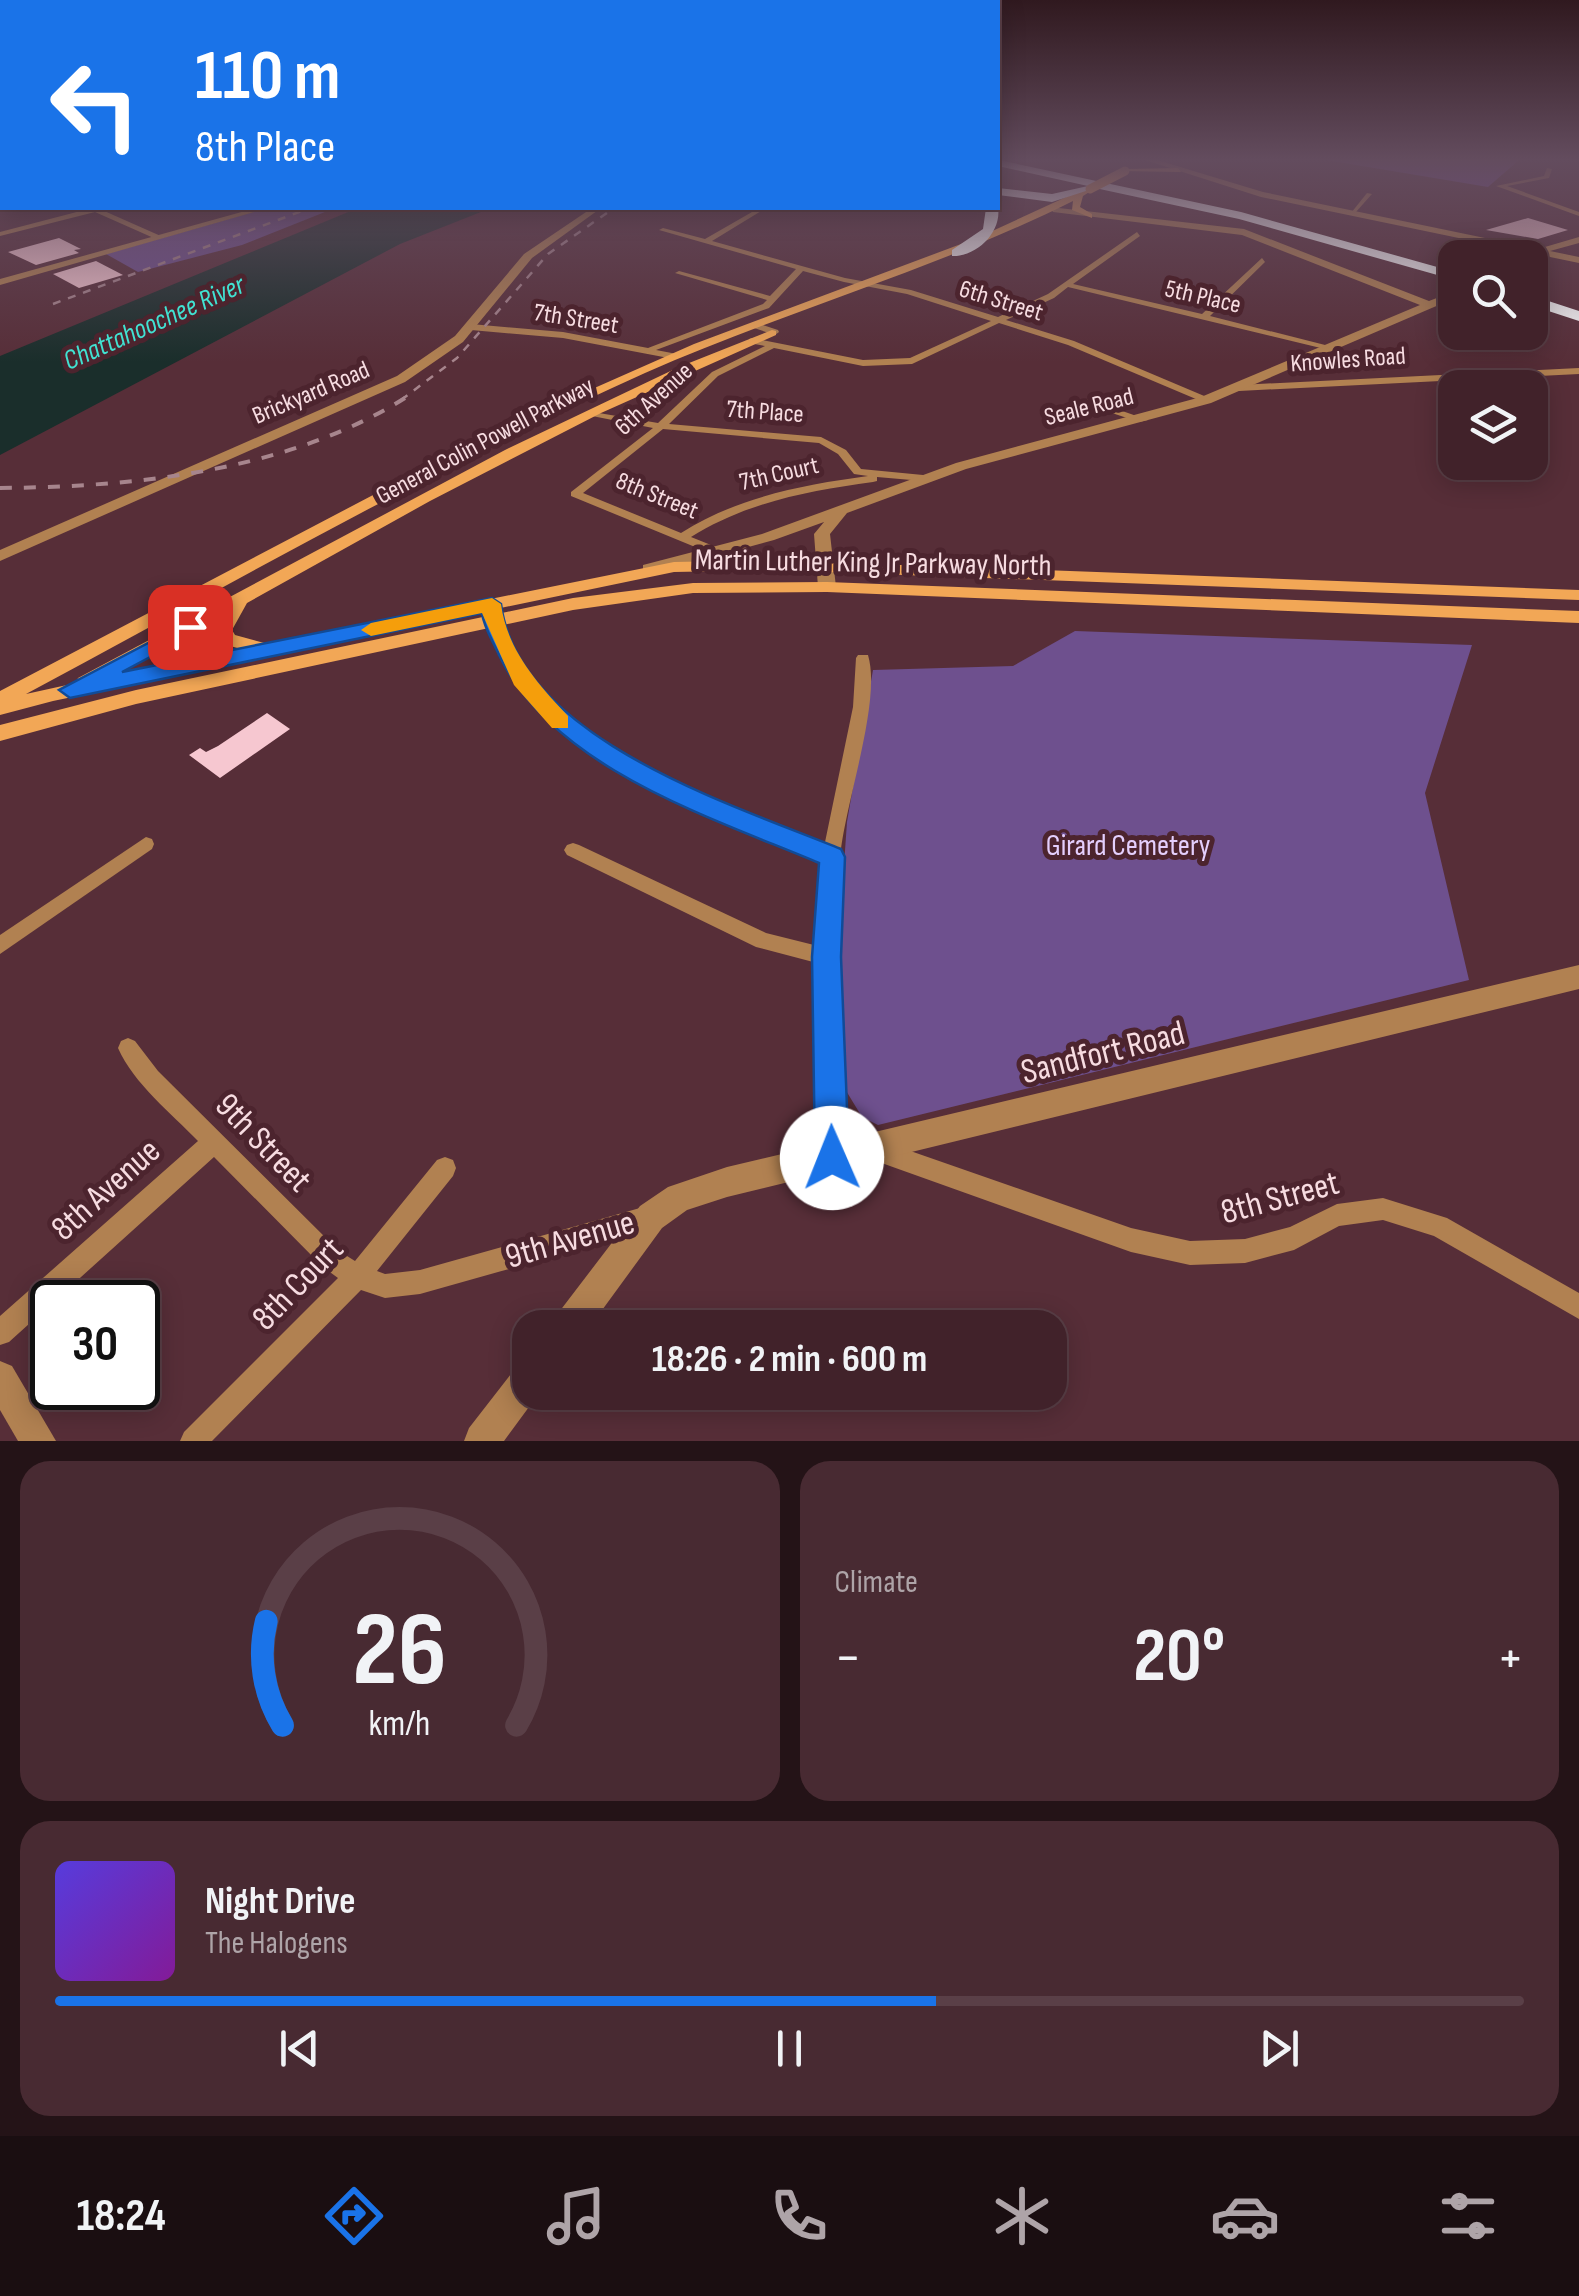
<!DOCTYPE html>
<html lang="en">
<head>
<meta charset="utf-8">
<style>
	:root { --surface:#41222a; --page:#482a32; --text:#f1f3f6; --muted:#aea4a8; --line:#5a3f47; --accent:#1a73e8 }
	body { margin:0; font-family:"Sofia Sans Condensed",sans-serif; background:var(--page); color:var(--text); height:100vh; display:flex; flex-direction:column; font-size:38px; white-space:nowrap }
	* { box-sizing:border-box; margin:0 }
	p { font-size:32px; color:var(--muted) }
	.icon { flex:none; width:55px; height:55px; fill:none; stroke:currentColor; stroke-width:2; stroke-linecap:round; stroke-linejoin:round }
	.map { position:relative; height:1441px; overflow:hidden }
	.side { display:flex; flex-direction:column; gap:20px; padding:20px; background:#241317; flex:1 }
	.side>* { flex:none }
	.banner { position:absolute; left:0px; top:0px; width:1000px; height:210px; box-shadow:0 5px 25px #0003,0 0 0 2px var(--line); background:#1a73e8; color:#fff; overflow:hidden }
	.fabs { position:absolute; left:1438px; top:240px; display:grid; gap:20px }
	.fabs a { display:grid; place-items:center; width:110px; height:110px; border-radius:20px; background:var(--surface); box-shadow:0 5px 25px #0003,0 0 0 2px var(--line); font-size:50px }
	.speed { position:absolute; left:30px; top:1280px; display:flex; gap:20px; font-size:50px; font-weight:700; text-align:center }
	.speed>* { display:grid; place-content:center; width:130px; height:130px; border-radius:50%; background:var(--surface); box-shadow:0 5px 25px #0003,0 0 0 2px var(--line); line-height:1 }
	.speed .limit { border:5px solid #111; border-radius:15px; background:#fff; color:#111 }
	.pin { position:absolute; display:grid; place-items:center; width:85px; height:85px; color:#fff; margin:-42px; border-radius:20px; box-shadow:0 5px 15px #0006 }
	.me { position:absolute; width:110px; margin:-55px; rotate:359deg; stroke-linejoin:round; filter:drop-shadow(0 0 8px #0008) }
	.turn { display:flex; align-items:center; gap:35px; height:210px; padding:0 30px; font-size:45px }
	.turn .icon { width:130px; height:130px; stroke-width:2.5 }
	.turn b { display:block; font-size:70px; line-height:85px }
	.big { font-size:75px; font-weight:700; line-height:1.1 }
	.side .card { flex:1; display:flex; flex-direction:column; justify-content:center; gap:15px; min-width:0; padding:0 35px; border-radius:30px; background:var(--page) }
	.side .dial { align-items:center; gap:0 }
	.dial svg { height:260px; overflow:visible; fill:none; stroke:var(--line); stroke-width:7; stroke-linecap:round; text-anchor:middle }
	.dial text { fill:var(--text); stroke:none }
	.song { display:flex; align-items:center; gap:30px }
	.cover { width:120px; height:120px; border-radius:15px; background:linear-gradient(135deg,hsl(250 70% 55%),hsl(290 70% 35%)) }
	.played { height:10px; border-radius:5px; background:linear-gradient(90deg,var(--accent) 60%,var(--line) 60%) }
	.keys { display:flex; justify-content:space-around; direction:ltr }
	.heat { display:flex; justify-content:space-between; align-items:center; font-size:55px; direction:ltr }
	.side .tiles { flex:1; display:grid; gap:20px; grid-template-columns:1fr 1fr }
	.card:last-child { grid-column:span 2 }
	.trip { position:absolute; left:512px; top:1310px; width:555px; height:100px; border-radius:30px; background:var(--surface); box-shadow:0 5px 25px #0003,0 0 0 2px var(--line); font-weight:700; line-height:100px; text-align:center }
	.tab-bar { display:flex; height:160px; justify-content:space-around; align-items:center; background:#1a0e11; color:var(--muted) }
	.tab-bar .icon { width:70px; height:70px }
	.tab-bar .current { color:var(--accent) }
	.tab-bar b { font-size:45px; color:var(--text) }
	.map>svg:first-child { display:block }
	.green { fill:#6e508e }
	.forest { fill:#794fa3 }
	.water { fill:#1a2e2b }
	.building { fill:#f6c7d0 }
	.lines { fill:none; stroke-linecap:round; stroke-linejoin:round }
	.minor { fill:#b18151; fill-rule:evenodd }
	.tertiary { fill:#b18151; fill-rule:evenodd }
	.secondary { fill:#f2a756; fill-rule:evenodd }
	.motorway { fill:#fbfbfb; fill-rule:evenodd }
	.rail-far1 { stroke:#a7858d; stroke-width:2.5; stroke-dasharray:8 8; stroke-linecap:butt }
	.rail { stroke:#a7858d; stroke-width:4; stroke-dasharray:12 12; stroke-linecap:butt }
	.secondary-bridge { stroke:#f2a756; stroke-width:9 }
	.route { fill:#1a73e8; stroke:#114b97; stroke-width:2.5 }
	.slow { fill:#f59e0b }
	.labels { text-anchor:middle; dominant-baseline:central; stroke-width:10; stroke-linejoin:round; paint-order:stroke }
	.far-street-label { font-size:25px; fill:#f7dce1; stroke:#4c242e }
	.far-water-label { font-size:28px; font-style:italic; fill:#41e2d2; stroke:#4c242e }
	.street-label { font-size:30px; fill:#f7dce1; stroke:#4c242e }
	.park-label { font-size:30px; fill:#e4cffd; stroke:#4c242e }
	.near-street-label { font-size:35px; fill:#f7dce1; stroke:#4c242e }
</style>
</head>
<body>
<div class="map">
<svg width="1579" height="1441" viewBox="0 0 1579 1441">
	<rect width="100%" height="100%" fill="#572e38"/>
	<g class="green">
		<path d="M267,208h68l-93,37 -104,27 -32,-18z"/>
		<path d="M1075,631l397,14 -47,148 44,187 -591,145 -16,-8 -17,-28 -7,-138 9,-129 26,-152 140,-4z"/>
	</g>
	<path class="forest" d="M1326,160h193l-31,27z"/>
	<path class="water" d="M358,208h133l-91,36 -400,211v-99z"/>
	<g class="building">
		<path d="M1528,218l40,12 -30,9 -52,-9z"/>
		<path d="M59,238l22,11 -7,1 5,3 -43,12 -28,-13z"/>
		<path d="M96,261l27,14 -44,13 -26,-14z"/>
		<path d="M267,713l23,16 -70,49 -31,-23 11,-7 6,4 12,-6z"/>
	</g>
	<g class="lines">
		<g class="minor">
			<path d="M1547,168l5,1 -3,9 -42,8 72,26v4l-83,-30 48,-10z"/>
			<path d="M0,169l2,1v4l-2,-1z"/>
			<rect x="0" y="186" width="2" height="4"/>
			<path d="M1367,193l5,1 -17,19h-4z"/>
			<path d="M92,208h12l-2,2 61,27 -7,2 -61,-27 -95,24v-4z"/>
			<path d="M759,208h7l-54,33 133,37 66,12 87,27 50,-23 89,-62 3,4 -67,48 129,30 60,-56 3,4 -55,54 123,31 -4,3 -261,-63 -14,11 -48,22 68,21 135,57v4h-6l-135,-57 -69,-22 -87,41 -49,2 -89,-18 -56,28 -49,48 152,13 25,13 15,19 62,6 6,3 -6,3 -46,-4v4l-4,1c-65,9 -126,20 -182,55l30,12 2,3 -6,4 -146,-60v-4l82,-64 -66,-13v-4l71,12 54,-51 53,-26 -16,-3v-4l3,-1 111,22 47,-2 81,-37 -84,-27 -63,-12 -41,-11 -34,37 -113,42 21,4 2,2 -5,3 -111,-21 -92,-8 -4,-3 4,-3 92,8 85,16 115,-44 4,-4 -92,-27 4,-2 91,25 26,-27 -137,-39 4,-2 42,11zM663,429l156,14 19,11 16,20 14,2c-66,9 -130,21 -187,57l-98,-40z"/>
			<path d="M754,322l24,8 1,2 -4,3 -24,-8 -1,-2z"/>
			<path d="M1579,368v6l-340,17 -5,-3 5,-3z"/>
			<path d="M1082,399h6l60,21 -9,2 -57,-19z"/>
			<path d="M491,600l7,4c5,16 8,36 16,51 59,104 205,152 310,192l29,-140 3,-49 2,-3h10c14,47 -24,150 -28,204 -8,99 -1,199 3,299l-3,8 -8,3 -8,-3 -3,-8 -4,-195 -61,-16 -189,-92 -3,-5 3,-5 6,-2 6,2 187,88 52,13 5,-85c-108,-42 -267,-96 -323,-206 -8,-15 -11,-35 -16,-51z"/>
			<path d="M146,837l6,2 2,5 -2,5 -152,105v-19z"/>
			<path d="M128,1038l7,3 23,30 181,180 16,10 82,-101 8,-3 8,3 3,8 -3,8 -76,95 8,3 35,-4 227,-64 8,4 4,8 -4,8 -8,4 -227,64 -35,4 -24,-8 -149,151h-32l4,-9 154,-154 -15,-11 -109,-110 -205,185 -9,3v-29l198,-175c-27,-28 -64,-57 -80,-93l3,-7z"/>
			<path d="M876,1139l255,89 59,13 55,-2 45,-12 47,-23 46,-6 64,20 132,75v26l-145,-83 -51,-16 -44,6 -45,24 -49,13 -55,2 -59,-13 -255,-91 -8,-3 -3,-8 3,-8z"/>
		</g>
		<g class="tertiary">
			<path d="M1145,160h12l106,32 275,57 41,-12v6l-29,8 29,6v6l-318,-66z"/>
			<path d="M1050,207l194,22 185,72 26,-10v7l-244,105 -245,66 -119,44 -17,21 6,53 -3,4h-12l-3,-4 -4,-53 10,-12 -50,18 -125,34 -6,-1v-8l119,-31 194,-71 245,-66 219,-92 -178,-70 -189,-23z"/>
			<path d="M256,208h12l-268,77v-6z"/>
			<path d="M592,208h9l-69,50 -69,84 -58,40 -405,179v-11l397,-174 58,-40 69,-82z"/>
			<path d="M1579,965v24l-852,208 -40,13 -25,18 -73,100h-37l4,-12 84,-110 28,-19 59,-20z"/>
			<path d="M530,1360v32h10l-36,49h-40l5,-13 49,-63z"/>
			<path d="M0,1361l12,5 44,75h-38l-18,-31z"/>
		</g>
		<g class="secondary">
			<path d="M1178,168l3,4 -60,-1 4,-2z"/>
			<path d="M1090,186l4,3 -11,7 -3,11 12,7v4l-20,-8 1,-9c-138,69 -288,110 -428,172 -212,95 -414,211 -619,321l50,-11 2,-5 427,-228 174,-83 93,-37 4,1v4l-175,78 -171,88 -183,102 -15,27 3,5 33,9 406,-82 97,-2 808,30v10l-808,-30 -97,2 -621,129 -53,14v-24l394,-207 162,-79 138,-61 283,-106zM223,616l-9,14 9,14 18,5 -124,25z"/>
			<path d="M827,582l752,29v12l-752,-31 -134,1 -120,17 -437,94 -136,37v-16l136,-35 437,-92 120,-15z"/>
		</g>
		<g class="motorway">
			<path d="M999,160l242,52 214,60v8l-216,-61 -144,-31 -43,14 -54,-7v-7l54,6 36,-8 -90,-20z"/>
			<path d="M998,207c4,25 -21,50 -46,49v-6l31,-21 3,-21z"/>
			<path d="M1530,295l49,16v10l-49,-16z"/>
		</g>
		<g class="rail-far1">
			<path d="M53,304l257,-96"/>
			<path d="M401,400l56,-42 91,-104 66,-46"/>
		</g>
		<path class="rail" d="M0,488c135,-1 288,-17 405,-90"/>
		<path class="secondary-bridge" d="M1090,189l35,-18"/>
	</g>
	<linearGradient id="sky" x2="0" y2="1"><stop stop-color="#30191f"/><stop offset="0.44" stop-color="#634c5e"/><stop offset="1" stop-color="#634c5e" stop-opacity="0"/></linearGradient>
	<rect width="1579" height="362" fill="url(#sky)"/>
	<path class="route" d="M492,598l9,6c17,135 233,201 340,245l4,8 -4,100 8,201 -5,12 -12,4 -12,-4 -5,-12 -3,-201 7,-94c-109,-46 -266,-95 -320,-208 -6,-14 -15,-27 -17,-42l-412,85 -11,-8 131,-69 10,6 -3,5 -75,40z"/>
	<path class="slow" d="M492,598l9,6c6,46 37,80 67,112v12h-16l-38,-43 -32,-72 -111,23 -10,-6 10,-7z"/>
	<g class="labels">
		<g class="far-street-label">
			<text transform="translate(1203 297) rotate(13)">5th Place</text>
			<text transform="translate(1001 301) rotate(17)">6th Street</text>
			<text transform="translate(576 319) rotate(9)">7th Street</text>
			<text transform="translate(1348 360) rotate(-4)">Knowles Road</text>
			<text transform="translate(311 393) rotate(-23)">Brickyard Road</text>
			<text transform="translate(654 399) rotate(-42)">6th Avenue</text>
			<text transform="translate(1089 407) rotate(-14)">Seale Road</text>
			<text transform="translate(765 412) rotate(4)">7th Place</text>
			<text transform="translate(485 441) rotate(-28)">General Colin Powell Parkway</text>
			<text transform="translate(779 474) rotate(-13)">7th Court</text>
			<text transform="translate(657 496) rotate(22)">8th Street</text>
		</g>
		<g class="far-water-label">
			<text transform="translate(154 323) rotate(-24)">Chattahoochee River</text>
		</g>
		<g class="street-label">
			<text transform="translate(873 563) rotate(1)">Martin Luther King Jr Parkway North</text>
		</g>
		<g class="park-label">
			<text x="1128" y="846">Girard Cemetery</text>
		</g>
		<g class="near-street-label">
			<text transform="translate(1103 1053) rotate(-14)">Sandfort Road</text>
			<text transform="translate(263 1143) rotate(46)">9th Street</text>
			<text transform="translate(106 1190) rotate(-42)">8th Avenue</text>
			<text transform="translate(1280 1198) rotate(-15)">8th Street</text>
			<text transform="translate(570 1240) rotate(-16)">9th Avenue</text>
			<text transform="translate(298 1284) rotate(-46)">8th Court</text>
		</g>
	</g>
</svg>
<div class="fabs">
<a><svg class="icon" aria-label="search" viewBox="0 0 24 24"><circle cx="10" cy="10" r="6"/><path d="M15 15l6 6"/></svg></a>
<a><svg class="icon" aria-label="layers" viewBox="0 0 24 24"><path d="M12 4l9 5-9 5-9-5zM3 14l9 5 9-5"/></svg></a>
</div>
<div class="speed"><div class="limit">30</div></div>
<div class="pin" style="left:190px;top:627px;background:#d93025"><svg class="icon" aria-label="arrive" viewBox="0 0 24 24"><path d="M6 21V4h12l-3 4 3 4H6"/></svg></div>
<svg class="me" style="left:832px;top:1158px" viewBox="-20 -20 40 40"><circle r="19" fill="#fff"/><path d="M0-13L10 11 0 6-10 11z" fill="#1a73e8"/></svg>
<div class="trip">18:26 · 2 min · 600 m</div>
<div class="banner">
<div class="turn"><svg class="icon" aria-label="left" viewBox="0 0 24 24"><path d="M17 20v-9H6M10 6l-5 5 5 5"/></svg><div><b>110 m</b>8th Place</div></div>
</div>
</div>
<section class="side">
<div class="tiles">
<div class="card dial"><svg viewBox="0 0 100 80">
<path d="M14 69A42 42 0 1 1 86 69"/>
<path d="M14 69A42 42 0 0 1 9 37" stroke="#1a73e8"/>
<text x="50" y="56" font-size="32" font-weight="700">26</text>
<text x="50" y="72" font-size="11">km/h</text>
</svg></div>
<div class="card"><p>Climate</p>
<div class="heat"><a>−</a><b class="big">20°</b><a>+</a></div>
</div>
<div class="card">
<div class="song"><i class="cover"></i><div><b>Night Drive</b><p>The Halogens</p></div></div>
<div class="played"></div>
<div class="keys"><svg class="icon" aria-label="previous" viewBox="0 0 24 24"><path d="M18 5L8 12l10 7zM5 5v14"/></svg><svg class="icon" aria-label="pause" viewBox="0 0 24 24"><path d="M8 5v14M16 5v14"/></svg><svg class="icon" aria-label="next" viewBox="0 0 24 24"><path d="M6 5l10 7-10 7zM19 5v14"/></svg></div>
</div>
</div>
</section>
<nav class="tab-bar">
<b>18:24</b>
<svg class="icon current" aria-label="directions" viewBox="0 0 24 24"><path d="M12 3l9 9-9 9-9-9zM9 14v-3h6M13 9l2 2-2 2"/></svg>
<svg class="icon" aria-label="music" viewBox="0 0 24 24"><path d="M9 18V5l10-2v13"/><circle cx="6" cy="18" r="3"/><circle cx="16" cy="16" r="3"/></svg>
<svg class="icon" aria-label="phone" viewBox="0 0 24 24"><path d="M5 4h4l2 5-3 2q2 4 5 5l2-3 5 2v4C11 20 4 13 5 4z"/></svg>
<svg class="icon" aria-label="climate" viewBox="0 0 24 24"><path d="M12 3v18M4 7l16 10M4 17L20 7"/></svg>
<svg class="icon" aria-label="car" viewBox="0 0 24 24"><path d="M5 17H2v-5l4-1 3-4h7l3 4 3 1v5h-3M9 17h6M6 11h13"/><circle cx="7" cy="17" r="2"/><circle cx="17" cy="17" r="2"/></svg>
<svg class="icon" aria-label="filters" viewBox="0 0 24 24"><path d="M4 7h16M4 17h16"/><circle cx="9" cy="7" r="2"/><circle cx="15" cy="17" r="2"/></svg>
</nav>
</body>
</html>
